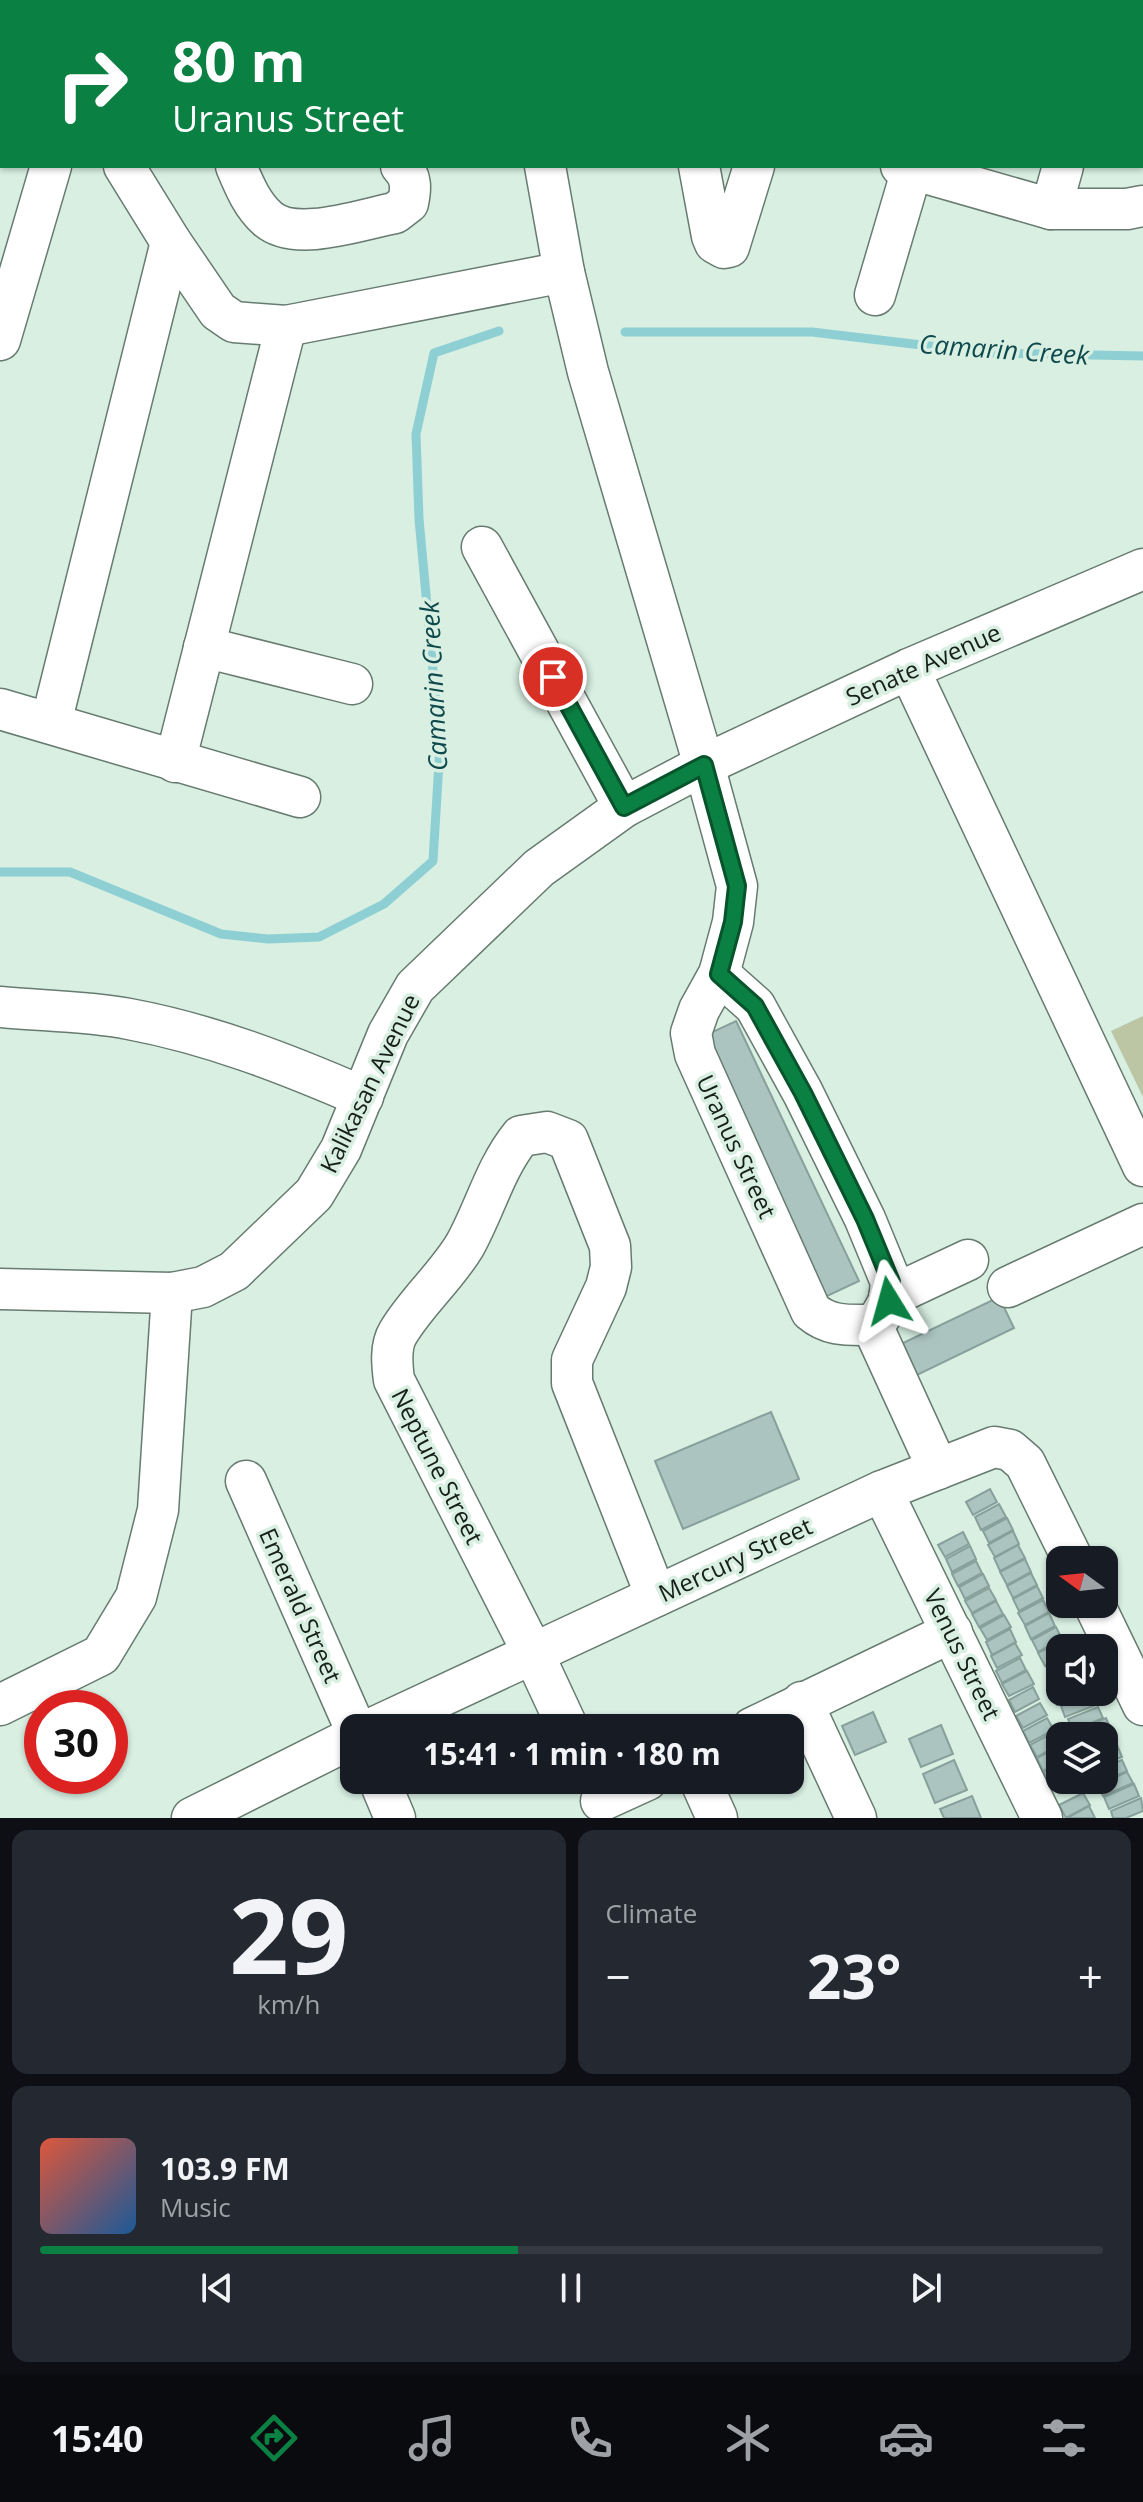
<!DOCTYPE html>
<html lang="en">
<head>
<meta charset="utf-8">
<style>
	:root { --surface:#171b24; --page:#242831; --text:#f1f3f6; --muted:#9ea1a6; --line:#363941; --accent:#0b8043 }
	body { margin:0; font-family:"Open Sans",sans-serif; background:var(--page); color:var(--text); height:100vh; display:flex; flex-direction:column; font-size:30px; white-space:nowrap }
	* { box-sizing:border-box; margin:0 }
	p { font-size:26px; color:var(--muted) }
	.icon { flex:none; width:44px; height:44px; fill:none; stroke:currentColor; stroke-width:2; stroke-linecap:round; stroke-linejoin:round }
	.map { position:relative; height:1818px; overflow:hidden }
	.panel { display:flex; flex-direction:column; gap:12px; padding:12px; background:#0d0f14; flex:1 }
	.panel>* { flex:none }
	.guide { position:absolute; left:0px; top:0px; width:1144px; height:168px; box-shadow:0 2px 6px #0004; background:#0b8043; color:#fff; overflow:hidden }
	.needle { width:52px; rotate:285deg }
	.controls { position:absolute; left:1046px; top:1546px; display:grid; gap:16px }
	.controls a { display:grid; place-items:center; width:72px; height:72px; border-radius:16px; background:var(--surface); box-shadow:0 2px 6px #0004; font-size:40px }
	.speed { position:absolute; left:24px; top:1690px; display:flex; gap:16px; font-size:40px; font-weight:700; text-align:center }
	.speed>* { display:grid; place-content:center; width:104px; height:104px; border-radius:50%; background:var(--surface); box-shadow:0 2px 6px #0004; line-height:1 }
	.speed .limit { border:12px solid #d22; background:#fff; color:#111 }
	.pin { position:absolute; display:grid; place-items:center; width:68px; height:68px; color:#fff; margin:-34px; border:4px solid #fff; border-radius:50%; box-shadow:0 2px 8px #0007 }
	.me { position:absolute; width:88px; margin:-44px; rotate:352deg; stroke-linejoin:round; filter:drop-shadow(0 0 6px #0008) }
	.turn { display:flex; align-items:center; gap:28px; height:168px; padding:0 40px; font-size:36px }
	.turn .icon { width:104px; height:104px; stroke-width:2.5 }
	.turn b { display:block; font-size:56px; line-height:68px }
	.big { font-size:60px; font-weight:700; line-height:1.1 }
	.panel .tile { flex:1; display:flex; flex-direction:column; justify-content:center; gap:12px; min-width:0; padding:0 28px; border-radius:16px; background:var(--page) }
	.panel .dial { align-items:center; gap:0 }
	.dial b { font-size:104px; line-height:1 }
	.song { display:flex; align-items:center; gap:24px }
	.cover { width:96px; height:96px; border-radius:12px; background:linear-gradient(135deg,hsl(10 70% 55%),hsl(210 70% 35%)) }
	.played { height:8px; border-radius:4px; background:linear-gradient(90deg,var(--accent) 45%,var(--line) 45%) }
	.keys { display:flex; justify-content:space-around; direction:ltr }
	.heat { display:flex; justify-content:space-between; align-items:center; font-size:44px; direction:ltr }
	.panel .tiles { flex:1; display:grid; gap:12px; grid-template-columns:1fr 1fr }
	.tile:last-child { grid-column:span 2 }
	.trip { position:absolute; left:340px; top:1714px; width:464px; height:80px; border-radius:16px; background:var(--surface); box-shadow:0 2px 6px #0004; font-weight:700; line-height:80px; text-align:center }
	.menu { display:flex; height:128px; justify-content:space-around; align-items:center; background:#090b0e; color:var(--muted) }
	.menu .icon { width:56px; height:56px }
	.menu .current { color:var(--accent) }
	.menu b { font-size:36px; color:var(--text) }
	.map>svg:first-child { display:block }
	.green { fill:#bcc6a4 }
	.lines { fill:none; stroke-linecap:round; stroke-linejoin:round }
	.stream { stroke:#8ecfd3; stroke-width:9 }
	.building { fill:#abc4bf; stroke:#87a09b; stroke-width:2 }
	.minor-casing { stroke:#677b70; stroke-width:43 }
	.minor { stroke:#fff; stroke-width:40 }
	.route-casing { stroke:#07532c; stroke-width:20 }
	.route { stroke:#0b8043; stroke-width:14 }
	.labels { text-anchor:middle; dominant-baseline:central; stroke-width:7; stroke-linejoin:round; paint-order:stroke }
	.street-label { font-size:24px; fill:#171f1a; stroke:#d8efe2 }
	.water-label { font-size:26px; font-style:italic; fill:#0e494d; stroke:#d8efe2 }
</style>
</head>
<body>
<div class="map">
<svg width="1143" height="1818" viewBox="0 0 1143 1818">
	<rect width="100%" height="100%" fill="#d8efe2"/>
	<path class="green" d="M1143,1016v81l-32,-66z"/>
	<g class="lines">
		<g class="stream">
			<path d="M625,332h187l177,21 154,3"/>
			<path d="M0,872h70l151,62 47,5 51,-2 65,-33 49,-43 7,-115 -21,-227 -3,-85 18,-81 65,-22"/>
		</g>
	</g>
	<g class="building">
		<path d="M736,1021l123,260 -34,16 -123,-260z"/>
		<path d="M999,1297l15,31 -99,48 -14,-32z"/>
		<path d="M771,1412l28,67 -116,50 -28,-68z"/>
		<path d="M990,1489l7,13 -24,13 -7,-13z"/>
		<path d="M999,1504l7,13 -25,13 -6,-13z"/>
		<path d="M1007,1518l6,12 -24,13 -6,-12z"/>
		<path d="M1013,1531l6,13 -24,13 -7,-12z"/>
		<path d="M963,1532l6,12 -24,13 -7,-12z"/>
		<path d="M1018,1545l7,13 -25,13 -6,-13z"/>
		<path d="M970,1546l6,13 -24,13 -6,-13z"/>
		<path d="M1025,1559l6,13 -24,13 -7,-13z"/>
		<path d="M976,1561l6,12 -24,13 -6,-12z"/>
		<path d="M1031,1573l6,12 -24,13 -6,-12z"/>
		<path d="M983,1574l6,12 -24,13 -6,-12z"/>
		<path d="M1037,1586l6,12 -24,13 -6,-12z"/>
		<path d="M989,1588l7,12 -24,13 -7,-12z"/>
		<path d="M1043,1600l6,12 -24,13 -7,-12z"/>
		<path d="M996,1601l7,13 -24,13 -7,-13z"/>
		<path d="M1049,1613l6,13 -24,13 -6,-13z"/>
		<path d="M1004,1615l7,12 -24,13 -7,-12z"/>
		<path d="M1056,1627l6,12 -24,13 -6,-12z"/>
		<path d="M1010,1629l6,13 -24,13 -6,-13z"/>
		<path d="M1063,1640l3,8h-6v10l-15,8 -7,-13z"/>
		<path d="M1015,1643l7,12 -25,13 -6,-12z"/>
		<path d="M1020,1658l6,12 -24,13 -6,-12z"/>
		<path d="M1060,1659v15l-8,5 -6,-13z"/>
		<path d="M1027,1671l7,13 -25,12 -7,-12z"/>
		<path d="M1033,1687l6,12 -24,13 -6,-12z"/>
		<path d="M1060,1690v2h27l-30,13 -5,-12z"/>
		<path d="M1090,1694l6,11 -31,12 -4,-11z"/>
		<path d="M1040,1703l7,12 -24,13 -7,-12z"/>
		<path d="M1098,1707l5,11 -30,13 -5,-12z"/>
		<path d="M873,1712l13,30 -31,13 -13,-29z"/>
		<path d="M1047,1718l7,12 -25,13 -6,-12z"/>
		<path d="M1106,1718l5,12 -15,6h-18l-2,-5z"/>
		<path d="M941,1725l12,29 -32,13 -12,-28z"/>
		<path d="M1054,1732l6,12 -23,13 -7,-12z"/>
		<path d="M1112,1732l4,12 -12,5 -1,-13z"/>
		<path d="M1117,1745l5,12 -18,7v-13z"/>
		<path d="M1060,1746v16l-17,9 -6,-13z"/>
		<path d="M954,1760l13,30 -32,13 -12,-29z"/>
		<path d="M1122,1760l5,11 -30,13 -2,-4h9v-13z"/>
		<path d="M1060,1763v16l-10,5 -6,-12z"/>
		<path d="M1127,1772l6,11 -30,13 -5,-11z"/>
		<path d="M1134,1784l5,12 -30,13 -5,-12z"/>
		<path d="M1083,1793l7,12 -24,13 -7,-13z"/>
		<path d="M972,1796l9,22h-37l-4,-9z"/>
		<path d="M1141,1798l2,13 -17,7h-13l-2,-7z"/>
		<path d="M1089,1806l6,12h-28z"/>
	</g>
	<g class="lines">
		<g class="minor-casing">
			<g id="minor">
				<path d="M280,0l7,2"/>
				<path d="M97,2l1,-2"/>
				<path d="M247,2v-2"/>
				<path d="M799,2l1,-2"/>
				<path d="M960,2l1,-2"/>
				<path d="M1106,2l1,-2"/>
				<path d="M124,166l47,76 47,69 16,11 52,4 278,-54"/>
				<path d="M236,166c8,19 16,39 32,53 28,24 94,0 127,-6l13,-10c3,-14 4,-26 -7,-37"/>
				<path d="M545,166l19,106 24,100 116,393 33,121 -4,36 -14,52 -20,36 -8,23 4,21 116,257c19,16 37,14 61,14"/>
				<path d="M699,166l13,70 3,7 9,5 5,-1 25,-81"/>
				<path d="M901,166l150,43h76l16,-3"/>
				<path d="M1051,209l12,-43"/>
				<path d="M875,295l38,-129"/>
				<path d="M0,340l51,-174"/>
				<path d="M482,547l142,260"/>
				<path d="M204,647l148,37"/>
				<path d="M909,669l234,497"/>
				<path d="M0,709l300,88"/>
				<path d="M51,723l120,-481"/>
				<path d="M175,762l111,-436"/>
				<path d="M719,974l36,32 48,87 62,126 26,63 -2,19 -9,16 -8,8"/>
				<path d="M0,1007c42,4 87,4 129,12 81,15 158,45 234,78"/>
				<path d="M1008,1287l135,-63"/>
				<path d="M0,1289l172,4 31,-6 31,-16 80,-77 27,-45 47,-115 27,-47 124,-119 85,-61 80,-42 205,-96 234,-100"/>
				<path d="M889,1297l79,-37"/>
				<path d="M872,1325l66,144"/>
				<path d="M246,1481l109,247"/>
				<path d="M882,1491l160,327"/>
				<path d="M1094,1604l49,101"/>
				<path d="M802,1702l54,116"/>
				<path d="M0,1705l101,-50 35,-58 22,-87 14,-217"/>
				<path d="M373,1728l509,-237 112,-44 16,3 15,13 48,97"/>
				<path d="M568,1728l-35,-75 -139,-273c-2,-15 -4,-34 4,-47 19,-32 48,-56 67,-88 20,-36 30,-77 56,-109l26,-4 21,8 42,106 1,21 -5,20 -34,73v23l84,213"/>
				<path d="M752,1728l200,-96"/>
				<path d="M379,1780l16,38"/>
				<path d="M700,1780l17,38"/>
				<path d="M601,1801l46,-21"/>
				<path d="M192,1818l162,-81"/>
			</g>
		</g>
		<use href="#minor" class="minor"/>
	</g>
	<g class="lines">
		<g class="route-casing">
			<path id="route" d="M553,677l71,130 80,-42 33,121 -4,36 -14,52 36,32 48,87 62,126 26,63 -2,19"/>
		</g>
		<use href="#route" class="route"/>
	</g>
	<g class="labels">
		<g class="street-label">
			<text transform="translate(923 664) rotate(-24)">Senate Avenue</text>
			<text transform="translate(369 1083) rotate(-64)">Kalikasan Avenue</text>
			<text transform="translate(737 1146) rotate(65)">Uranus Street</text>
			<text transform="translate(438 1466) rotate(63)">Neptune Street</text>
			<text transform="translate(735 1559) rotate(-25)">Mercury Street</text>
			<text transform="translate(301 1605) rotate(66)">Emerald Street</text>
			<text transform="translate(963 1654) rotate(64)">Venus Street</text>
		</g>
		<g class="water-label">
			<text transform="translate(1004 349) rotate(4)">Camarin Creek</text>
			<text transform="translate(433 686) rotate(-93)">Camarin Creek</text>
		</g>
	</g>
</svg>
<div class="controls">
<a><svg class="needle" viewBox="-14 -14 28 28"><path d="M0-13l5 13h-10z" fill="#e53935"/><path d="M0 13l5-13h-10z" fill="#9ea1a6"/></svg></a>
<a><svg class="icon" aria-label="sound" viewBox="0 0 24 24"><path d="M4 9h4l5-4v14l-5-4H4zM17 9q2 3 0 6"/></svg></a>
<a><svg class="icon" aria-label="layers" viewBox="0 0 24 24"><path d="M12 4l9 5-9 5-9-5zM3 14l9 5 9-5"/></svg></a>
</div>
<div class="speed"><div class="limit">30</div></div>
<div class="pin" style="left:553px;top:677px;background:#d93025"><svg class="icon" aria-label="arrive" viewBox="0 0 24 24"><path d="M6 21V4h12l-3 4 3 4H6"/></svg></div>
<svg class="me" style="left:889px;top:1301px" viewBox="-20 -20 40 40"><path d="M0-17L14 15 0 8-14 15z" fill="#0b8043" stroke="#fff" stroke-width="4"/></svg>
<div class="trip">15:41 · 1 min · 180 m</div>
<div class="guide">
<div class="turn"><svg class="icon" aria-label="right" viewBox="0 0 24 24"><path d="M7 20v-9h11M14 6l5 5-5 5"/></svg><div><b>80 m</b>Uranus Street</div></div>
</div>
</div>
<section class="panel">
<div class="tiles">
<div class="tile dial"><b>29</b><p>km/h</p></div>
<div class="tile"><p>Climate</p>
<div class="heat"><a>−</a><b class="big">23°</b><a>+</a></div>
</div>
<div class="tile">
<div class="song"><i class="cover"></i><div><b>103.9 FM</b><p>Music</p></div></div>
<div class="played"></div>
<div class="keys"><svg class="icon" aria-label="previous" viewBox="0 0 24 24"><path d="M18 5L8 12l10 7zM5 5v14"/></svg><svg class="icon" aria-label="pause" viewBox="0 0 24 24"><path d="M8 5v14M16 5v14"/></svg><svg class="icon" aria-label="next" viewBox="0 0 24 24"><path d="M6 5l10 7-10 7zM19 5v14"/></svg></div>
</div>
</div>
</section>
<nav class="menu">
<b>15:40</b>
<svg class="icon current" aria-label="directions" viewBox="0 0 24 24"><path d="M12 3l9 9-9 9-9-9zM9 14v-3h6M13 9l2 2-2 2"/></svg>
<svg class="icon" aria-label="music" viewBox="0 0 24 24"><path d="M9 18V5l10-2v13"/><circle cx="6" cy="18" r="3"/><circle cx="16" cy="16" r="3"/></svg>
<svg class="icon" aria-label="phone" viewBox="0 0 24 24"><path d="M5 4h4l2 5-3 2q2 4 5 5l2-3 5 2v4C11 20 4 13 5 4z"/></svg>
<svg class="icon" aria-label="climate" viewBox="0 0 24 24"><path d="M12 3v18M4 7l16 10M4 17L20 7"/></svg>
<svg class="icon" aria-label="car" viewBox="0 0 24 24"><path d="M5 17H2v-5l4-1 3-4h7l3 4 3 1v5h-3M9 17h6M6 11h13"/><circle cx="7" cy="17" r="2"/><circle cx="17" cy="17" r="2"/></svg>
<svg class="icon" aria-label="filters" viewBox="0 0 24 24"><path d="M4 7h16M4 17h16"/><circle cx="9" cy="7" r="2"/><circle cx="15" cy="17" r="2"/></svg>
</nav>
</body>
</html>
